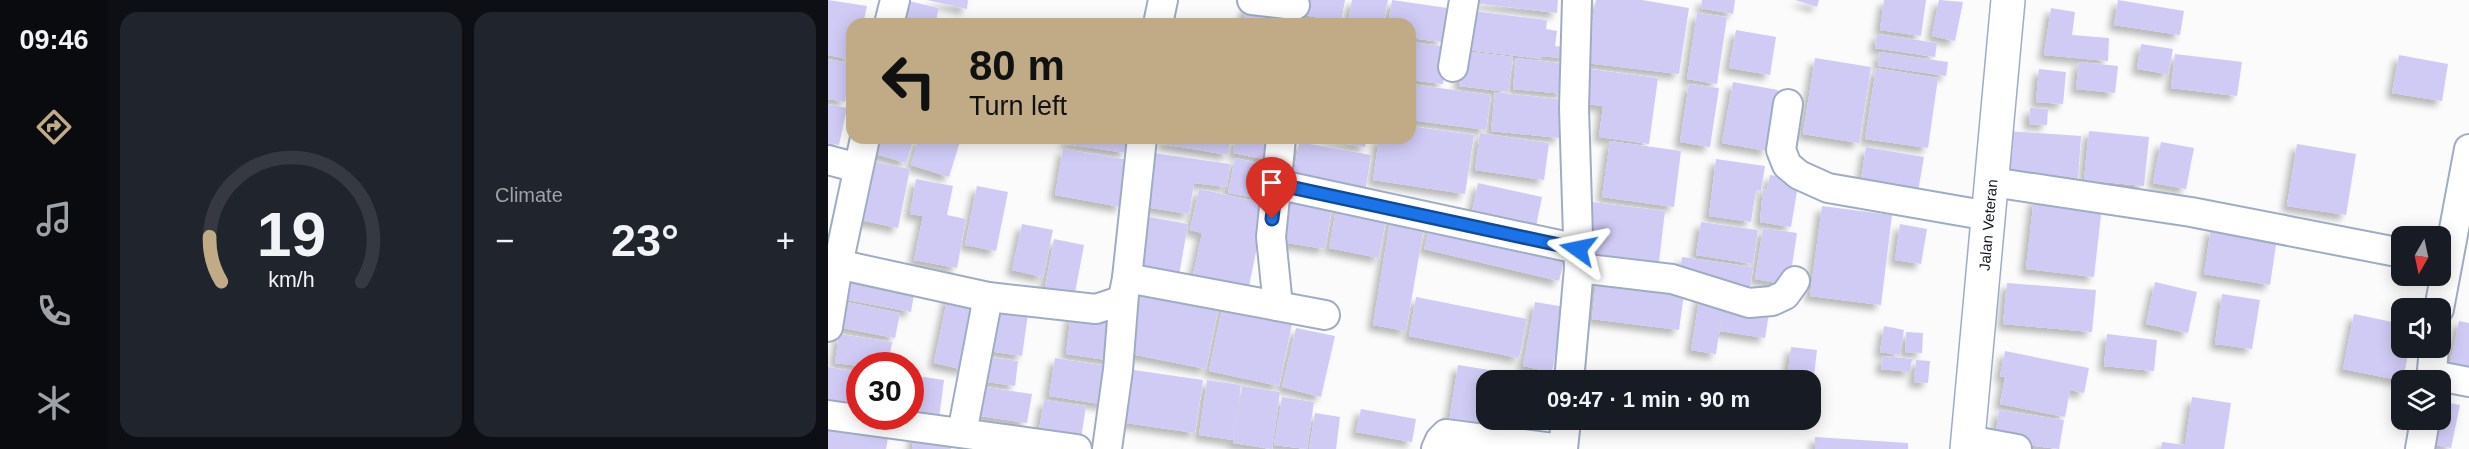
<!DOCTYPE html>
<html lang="en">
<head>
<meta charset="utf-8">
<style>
	:root { --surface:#171b24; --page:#20242c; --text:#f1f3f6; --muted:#9ea1a6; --line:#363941; --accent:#c1ab87 }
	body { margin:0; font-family:Helvetica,sans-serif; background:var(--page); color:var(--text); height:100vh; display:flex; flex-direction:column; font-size:22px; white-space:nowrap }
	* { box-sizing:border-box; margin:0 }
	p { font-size:20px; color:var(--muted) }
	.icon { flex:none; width:33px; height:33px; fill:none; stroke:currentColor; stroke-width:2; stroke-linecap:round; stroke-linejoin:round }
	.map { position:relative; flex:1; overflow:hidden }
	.drawer { display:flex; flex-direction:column; gap:12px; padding:12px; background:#0d0f14; width:720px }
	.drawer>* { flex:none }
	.hud { position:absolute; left:18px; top:18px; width:570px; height:126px; border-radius:18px; box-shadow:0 3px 15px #0003; background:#c1ab87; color:#111; overflow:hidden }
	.needle { width:39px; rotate:189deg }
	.buttons { position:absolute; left:1563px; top:226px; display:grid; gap:12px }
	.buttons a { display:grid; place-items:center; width:60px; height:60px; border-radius:12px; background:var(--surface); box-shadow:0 3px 15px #0003; font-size:30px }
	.speed { position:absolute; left:18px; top:352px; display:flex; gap:12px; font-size:30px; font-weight:700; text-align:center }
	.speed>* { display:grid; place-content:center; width:78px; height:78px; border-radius:50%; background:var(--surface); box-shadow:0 3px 15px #0003; line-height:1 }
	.speed .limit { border:9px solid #d22; background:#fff; color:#111 }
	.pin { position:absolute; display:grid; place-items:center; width:51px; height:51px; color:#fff; margin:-62px -26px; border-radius:50% 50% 50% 0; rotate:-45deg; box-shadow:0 0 6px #0007 }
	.pin .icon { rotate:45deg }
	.me { position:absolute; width:66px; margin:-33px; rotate:282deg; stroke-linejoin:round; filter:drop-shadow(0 0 4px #0008) }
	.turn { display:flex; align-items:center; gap:21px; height:126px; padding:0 24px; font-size:27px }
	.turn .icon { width:78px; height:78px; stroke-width:2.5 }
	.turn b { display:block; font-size:42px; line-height:51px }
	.big { font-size:45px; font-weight:800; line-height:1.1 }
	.drawer .widget { flex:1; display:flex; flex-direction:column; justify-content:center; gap:9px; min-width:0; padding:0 21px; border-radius:18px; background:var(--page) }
	.drawer .dial { align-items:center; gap:0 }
	.dial svg { height:156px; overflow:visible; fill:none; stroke:var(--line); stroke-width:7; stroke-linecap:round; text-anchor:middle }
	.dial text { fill:var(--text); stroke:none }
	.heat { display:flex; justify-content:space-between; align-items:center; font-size:33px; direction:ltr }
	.drawer .tiles { flex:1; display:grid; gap:12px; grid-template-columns:repeat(2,1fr) }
	.trip { position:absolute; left:648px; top:370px; width:345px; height:60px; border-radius:18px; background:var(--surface); box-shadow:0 3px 15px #0003; font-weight:800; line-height:60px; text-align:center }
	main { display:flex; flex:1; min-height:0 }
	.dock { display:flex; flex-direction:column; width:108px; justify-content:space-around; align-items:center; background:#090b0e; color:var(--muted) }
	.dock .icon { width:42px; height:42px }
	.dock .active { color:var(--accent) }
	.dock b { font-size:27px; color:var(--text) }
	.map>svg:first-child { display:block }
	.building { fill:#d0cbf5; filter:url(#shadow) }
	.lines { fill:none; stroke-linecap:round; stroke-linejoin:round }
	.street-casing { stroke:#9eadc3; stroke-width:32 }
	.primary-casing { stroke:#9eadc3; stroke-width:36 }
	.street { stroke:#fff; stroke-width:28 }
	.primary { stroke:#fff; stroke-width:33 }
	.route-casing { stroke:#114b97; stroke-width:15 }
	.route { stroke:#1a73e8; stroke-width:10 }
	.labels { text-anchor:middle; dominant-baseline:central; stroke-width:5; stroke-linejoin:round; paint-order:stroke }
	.street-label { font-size:15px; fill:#11161e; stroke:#fff }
</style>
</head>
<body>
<main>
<nav class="dock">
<b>09:46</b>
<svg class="icon active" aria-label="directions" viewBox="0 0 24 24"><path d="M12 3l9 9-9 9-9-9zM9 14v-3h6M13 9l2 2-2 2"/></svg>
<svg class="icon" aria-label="music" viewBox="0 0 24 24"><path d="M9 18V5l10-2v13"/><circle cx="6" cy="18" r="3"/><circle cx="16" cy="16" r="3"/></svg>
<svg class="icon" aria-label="phone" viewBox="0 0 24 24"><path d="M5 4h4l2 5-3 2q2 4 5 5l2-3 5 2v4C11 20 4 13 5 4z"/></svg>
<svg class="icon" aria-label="climate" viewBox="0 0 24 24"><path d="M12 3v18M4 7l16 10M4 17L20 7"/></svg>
</nav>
<section class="drawer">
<div class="tiles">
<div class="widget dial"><svg viewBox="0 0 100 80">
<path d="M14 69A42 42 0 1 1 86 69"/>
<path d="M14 69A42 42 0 0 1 8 46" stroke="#c1ab87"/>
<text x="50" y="56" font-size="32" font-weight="700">19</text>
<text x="50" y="72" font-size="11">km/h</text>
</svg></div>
<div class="widget"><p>Climate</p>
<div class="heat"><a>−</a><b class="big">23°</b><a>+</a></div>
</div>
</div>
</section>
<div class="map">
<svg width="1641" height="449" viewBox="0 0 1641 449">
	<defs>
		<filter id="shadow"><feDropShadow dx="-5.5" dy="5.5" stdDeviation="3" flood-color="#0004"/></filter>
	</defs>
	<rect width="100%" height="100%" fill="#fbfbfb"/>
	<g class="building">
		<path d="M0,0l39,6 -4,18h-11v36l-24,-5z"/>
		<path d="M76,0l35,8 -4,16h-37z"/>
		<path d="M99,0h41l-1,9z"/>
		<path d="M474,0h43l-4,22 -42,-8z"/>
		<path d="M524,0h36l-5,24 -35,-2z"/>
		<path d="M564,0l55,8 -5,34 -32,-4v-14h-22z"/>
		<path d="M647,0h83l-1,13 -83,-10z"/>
		<path d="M768,0h46l47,8 -10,66 -93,-11z"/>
		<path d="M874,0h33l-2,14 -32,-6z"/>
		<path d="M967,0h24l-2,7z"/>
		<path d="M1056,0h42l-5,36 -41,-6z"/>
		<path d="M1111,0l24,2 -8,39 -23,-5z"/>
		<path d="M1290,0l66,11 -4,24 -66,-10z"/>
		<path d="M418,5l42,7 -2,12h-43z"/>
		<path d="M1223,8l24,4 -3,23 37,3 -1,23 -64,-6z"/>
		<path d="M645,11l74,9 -1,9 11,2 -2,15 14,2 -1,11 -26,-3v3l-74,-9z"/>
		<path d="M869,13l30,4 -10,67 -30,-5z"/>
		<path d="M908,30l40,7 -6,38 -41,-7z"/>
		<path d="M1049,34l60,9 -2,14 -60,-9z"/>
		<path d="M582,42l38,5 -5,37 -33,-4z"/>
		<path d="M1313,44l32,5 -5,25 -31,-5z"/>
		<path d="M636,51l49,6 -5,35 -49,-6z"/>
		<path d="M1052,52l68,10 -2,14 -68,-10z"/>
		<path d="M1347,54l67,8 -5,34 -66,-8z"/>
		<path d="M1571,55l49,9 -6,37 -50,-8z"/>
		<path d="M688,58l51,6 -3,30 -51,-5z"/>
		<path d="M987,58l56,9 -12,76 -56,-9z"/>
		<path d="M0,59l24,5 -7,38 -17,-3z"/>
		<path d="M1251,62l39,4 -3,27 -39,-4z"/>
		<path d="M755,68l75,10 -9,66 -50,-7 4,-31 -25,-3z"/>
		<path d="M1048,68l62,10 -10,70 -63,-9z"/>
		<path d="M1211,69l27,3 -3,32 -27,-2z"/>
		<path d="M905,82l45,8 -11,61 -45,-8z"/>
		<path d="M582,84l81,11 -5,35 -76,-10z"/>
		<path d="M861,84l30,4 -9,59 -30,-5z"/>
		<path d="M667,92l69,8 -4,38 -69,-7z"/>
		<path d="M0,104l19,4 -8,37 -11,-2z"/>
		<path d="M1202,108l18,1 -1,16 -18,-1z"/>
		<path d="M582,126l64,9 -9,59 -92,-14 6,-42h31z"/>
		<path d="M1180,131l73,5 -3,43 -73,-6z"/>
		<path d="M1261,131l60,6 -5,49 -60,-6z"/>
		<path d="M652,133l69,10 -5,37 -69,-10z"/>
		<path d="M41,138h45l-8,25 -41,-12z"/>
		<path d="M91,138h42l-12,39 -38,-12z"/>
		<path d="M239,138h61l-2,15 -60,-9z"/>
		<path d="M336,138h67l-3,17 -65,-11z"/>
		<path d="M408,138h42l-5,23 -40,-8z"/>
		<path d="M487,138h51l-1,9z"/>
		<path d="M782,141l71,10 -7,56 -72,-10z"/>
		<path d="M471,142l72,13 -6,38 -72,-14z"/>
		<path d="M1333,142l33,6 -8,41 -33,-6z"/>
		<path d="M1469,144l59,10 -10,61 -59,-9z"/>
		<path d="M1038,147l58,10 -7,40 -57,-10z"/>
		<path d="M235,149l66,11 -8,47 -66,-12z"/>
		<path d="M319,152l83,12 -3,23 -33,-4 -5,31 -50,-8z"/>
		<path d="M407,158l37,8 -7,34 -37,-7z"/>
		<path d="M35,159l47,10 -12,59 -47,-10z"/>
		<path d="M888,159l49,7 -4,25 -5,-1 -5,32 -42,-6z"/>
		<path d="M942,175l29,4 -8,48 -31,-5 3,-33 4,1z"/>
		<path d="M88,179l37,7 -6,29 19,4 -9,49 -43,-8 9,-44 -13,-2z"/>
		<path d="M650,183l64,14 -8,39 -64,-14z"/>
		<path d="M149,186l31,6 -12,59 -31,-6z"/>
		<path d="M371,189l67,14 -19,93 -56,-11 11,-52 -12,-3z"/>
		<path d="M461,195l44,7 -8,47 -44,-7z"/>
		<path d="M1206,198l68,8 -8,71 -68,-8z"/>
		<path d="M764,202l73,9 -6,51 -73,-9z"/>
		<path d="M509,204l50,9 -8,45 -50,-10z"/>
		<path d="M994,206l70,9 -11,90 -71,-9z"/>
		<path d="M311,215l49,9 -10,57 -49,-9z"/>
		<path d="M563,215l34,6 -19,110 -33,-6z"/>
		<path d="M603,221l135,32 -7,28 -135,-32z"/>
		<path d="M873,222l57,8 -5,34 -57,-9z"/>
		<path d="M194,224l31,6 -10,47 -31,-7z"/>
		<path d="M1072,224l27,5 -6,35 -26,-4z"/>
		<path d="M935,228l34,5 -8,52 -34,-6z"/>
		<path d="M1383,228l66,10 -7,47 -66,-11z"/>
		<path d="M226,239l30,6 -10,53 -30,-6z"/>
		<path d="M854,257l71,10 -3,22 -71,-10z"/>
		<path d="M15,268l73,14 -5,30 -74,-14z"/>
		<path d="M769,275l88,11 -6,44 -87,-11z"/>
		<path d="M1327,282l42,10 -9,41 -42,-9z"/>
		<path d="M306,283l86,17 -14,69 -85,-17z"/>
		<path d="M1179,283l89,7 -4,42 -89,-8z"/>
		<path d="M1394,294l38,6 -8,49 -37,-5z"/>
		<path d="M120,295l31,6 -14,69 -31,-7z"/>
		<path d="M872,295l24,4 -8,55 -25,-4z"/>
		<path d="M588,297l111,22 -8,39 -110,-22z"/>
		<path d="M396,299l70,15 -15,72 -70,-15z"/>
		<path d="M897,299l45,8 -5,31 -45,-7z"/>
		<path d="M9,300l63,13 -5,25 -63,-12z"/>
		<path d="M167,302l34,5 -7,49 -34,-5z"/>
		<path d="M707,302l30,5 -13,65 -29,-6z"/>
		<path d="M243,314l48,6 -6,41 -47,-7z"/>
		<path d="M1526,314l48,10v24h7l-6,33 -60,-12z"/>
		<path d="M1631,321l10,2v46l-19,-4z"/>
		<path d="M1056,326l20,4 -4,25 -20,-3z"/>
		<path d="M468,328l39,8 -14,61 -39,-10z"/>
		<path d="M1078,332l17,1 -1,20 -17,-1z"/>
		<path d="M11,334l53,8 -4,24h-28l-25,-3z"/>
		<path d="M1279,334l50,6 -3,31 -50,-5z"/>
		<path d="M963,347l26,3 -5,43 -2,-12h-23z"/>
		<path d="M1177,351l84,17 -5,25 -14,-3 -5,27 -65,-13 5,-27 -5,-1z"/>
		<path d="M155,356l35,5 -3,25 -35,-5z"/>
		<path d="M1055,356l29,3 -2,13 -29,-3z"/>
		<path d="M227,358l58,9 -6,38 -58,-9z"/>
		<path d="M1088,360l14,1 -2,22 -14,-1z"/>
		<path d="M630,365l75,12 -1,4h-46v39h40l-3,14 -74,-12z"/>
		<path d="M0,367l32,5v32l-32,-4z"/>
		<path d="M306,370l69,10 -8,53 -69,-10z"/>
		<path d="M82,375l34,5 -5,38 -29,-4z"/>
		<path d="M379,380l34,5 -8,55 -34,-5z"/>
		<path d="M150,386l54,8 -5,29 -54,-8z"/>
		<path d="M414,386l38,6 -8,57 -39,-6z"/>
		<path d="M454,397l32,5 -7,47 -33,-4z"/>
		<path d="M1364,397l39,6 -7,46h-63l1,-7 23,3z"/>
		<path d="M216,400l42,6 -5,32 -42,-7z"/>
		<path d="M1612,401l20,4 -9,43 -27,-5 5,-23h11z"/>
		<path d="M533,409l55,10 -4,23 -56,-10z"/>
		<path d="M1171,410l65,10 -5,29 -64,-8z"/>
		<path d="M487,413l25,4 -4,32h-27z"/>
		<path d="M0,417l62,10 -4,22h-58z"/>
		<path d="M87,429l38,5 -2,15h-39z"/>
		<path d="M987,437l93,6v6h-93z"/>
	</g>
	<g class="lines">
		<g class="street-casing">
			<g id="street">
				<path d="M424,0l43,5"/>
				<path d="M61,24l6,-24"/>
				<path d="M330,24l5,-24"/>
				<path d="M625,67l11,-67"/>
				<path d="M960,104l-7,46 6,15 12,10 29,13 161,28"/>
				<path d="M0,160l30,8"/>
				<path d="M1164,182l199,30 211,41"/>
				<path d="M448,184l302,65"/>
				<path d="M0,262l160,35 108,12 21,-7 6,-4 4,-20 15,-140"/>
				<path d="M751,268l93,11 77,24 23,-2 13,-6 10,-14"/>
				<path d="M299,278l198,37"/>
				<path d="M450,306l-7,-69 10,-99"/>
				<path d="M1611,309l30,-160"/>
				<path d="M0,327l10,-62 27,-127"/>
				<path d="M1605,375l36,7"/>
				<path d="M741,381l10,-113 -5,-160 3,-108"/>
				<path d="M1603,381l3,-33"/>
				<path d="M0,415l249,34"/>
				<path d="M134,433l26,-136"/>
				<path d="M1140,440l49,9"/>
				<path d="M279,449l11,-79 6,-76"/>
				<path d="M608,449l4,-9 6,-6 115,15"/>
				<path d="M735,449l3,-29"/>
				<path d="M1592,449l5,-29"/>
			</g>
		</g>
		<g class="primary-casing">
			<path id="primary" d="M1139,449l41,-449"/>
		</g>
		<use href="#street" class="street"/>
		<use href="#primary" class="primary"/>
	</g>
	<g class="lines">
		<g class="route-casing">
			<path id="route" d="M444,219l4,-35 302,65"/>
		</g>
		<use href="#route" class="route"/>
	</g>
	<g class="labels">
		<g class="street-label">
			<text transform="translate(1160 225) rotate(-85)">Jalan Veteran</text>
		</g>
	</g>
</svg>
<div class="buttons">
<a><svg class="needle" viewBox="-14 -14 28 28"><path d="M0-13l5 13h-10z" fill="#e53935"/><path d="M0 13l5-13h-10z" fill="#9ea1a6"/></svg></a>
<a><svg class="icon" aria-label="sound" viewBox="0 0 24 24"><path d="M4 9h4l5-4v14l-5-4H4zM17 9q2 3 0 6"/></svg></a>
<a><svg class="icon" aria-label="layers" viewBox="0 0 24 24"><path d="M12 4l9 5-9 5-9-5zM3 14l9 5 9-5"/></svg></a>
</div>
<div class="speed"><div class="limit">30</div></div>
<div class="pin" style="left:444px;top:219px;background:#d93025"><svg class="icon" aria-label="arrive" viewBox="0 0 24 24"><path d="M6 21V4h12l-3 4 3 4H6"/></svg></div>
<svg class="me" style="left:750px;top:249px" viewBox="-20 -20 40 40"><path d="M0-17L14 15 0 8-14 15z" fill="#1a73e8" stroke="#fff" stroke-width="4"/></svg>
<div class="trip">09:47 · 1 min · 90 m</div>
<div class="hud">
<div class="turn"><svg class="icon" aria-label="left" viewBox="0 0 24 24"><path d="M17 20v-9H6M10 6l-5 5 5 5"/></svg><div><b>80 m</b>Turn left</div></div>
</div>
</div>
</main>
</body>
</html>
